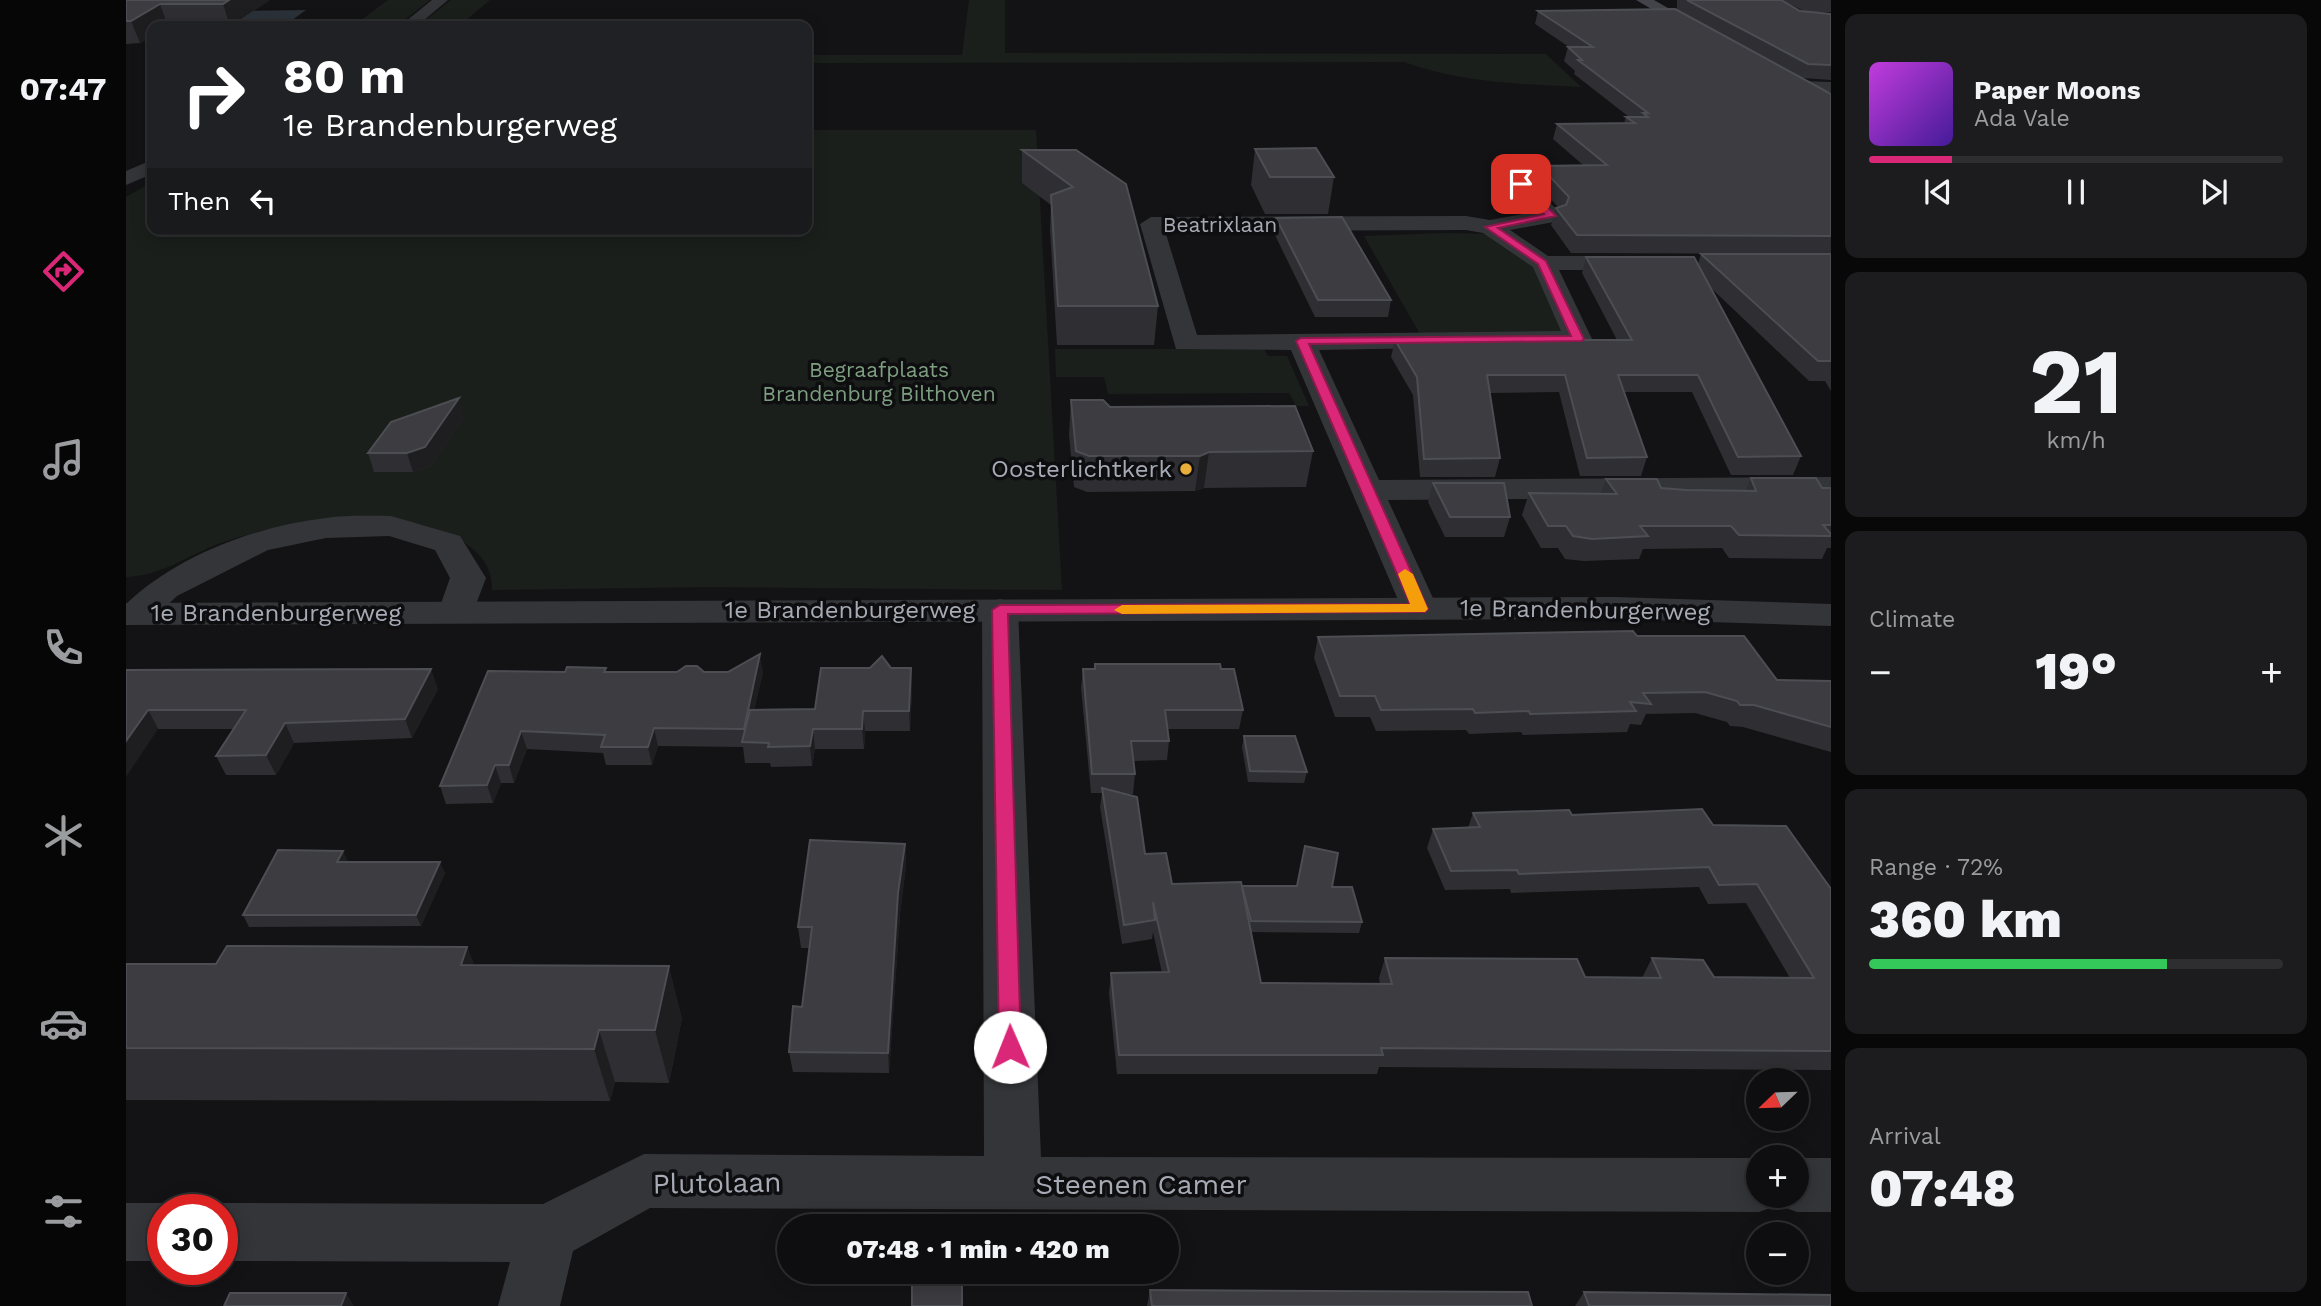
<!DOCTYPE html>
<html lang="en">
<head>
<meta charset="utf-8">
<style>
	:root { --surface:#0e0e10; --page:#1c1c1e; --text:#f1f3f6; --muted:#9b9c9f; --line:#2e2e30; --accent:#db2777 }
	body { margin:0; font-family:"Work Sans",sans-serif; background:var(--page); color:var(--text); height:100vh; display:flex; flex-direction:column; font-size:26px; white-space:nowrap }
	* { box-sizing:border-box; margin:0 }
	p { font-size:23px; color:var(--muted) }
	.icon { flex:none; width:38px; height:38px; fill:none; stroke:currentColor; stroke-width:2; stroke-linecap:round; stroke-linejoin:round }
	.map { position:relative; flex:1; overflow:hidden }
	.panel { display:flex; flex-direction:column; gap:14px; padding:14px; background:#080809; width:490px }
	.panel>* { flex:none }
	.banner { position:absolute; left:21px; top:21px; width:665px; height:214px; border-radius:14px; box-shadow:0 4px 18px #0003,0 0 0 2px var(--line); background:#202124; color:#fff; overflow:hidden }
	.needle { width:46px; rotate:247deg }
	.fabs { position:absolute; left:1620px; top:1068px; display:grid; gap:14px }
	.fabs a { display:grid; place-items:center; width:63px; height:63px; border-radius:50%; background:var(--surface); box-shadow:0 4px 18px #0003,0 0 0 2px var(--line); font-size:35px }
	.speed { position:absolute; left:21px; top:1194px; display:flex; gap:14px; font-size:35px; font-weight:700; text-align:center }
	.speed>* { display:grid; place-content:center; width:91px; height:91px; border-radius:50%; background:var(--surface); box-shadow:0 4px 18px #0003,0 0 0 2px var(--line); line-height:1 }
	.speed .limit { border:10px solid #d22; background:#fff; color:#111 }
	.pin { position:absolute; display:grid; place-items:center; width:60px; height:60px; color:#fff; margin:-30px; border-radius:14px; box-shadow:0 4px 10px #0006 }
	.me { position:absolute; width:77px; margin:-38px; rotate:359deg; stroke-linejoin:round; filter:drop-shadow(0 0 5px #0008) }
	.turn { display:flex; align-items:center; gap:24px; height:147px; padding:0 21px; font-size:32px }
	.turn .icon { width:91px; height:91px; stroke-width:2.5 }
	.turn b { display:block; font-size:49px; line-height:60px }
	.then { display:flex; align-items:center; height:66px; padding:0 21px; background:#0003; gap:14px; font-size:26px }
	.big { font-size:52px; font-weight:800; line-height:1.1 }
	.panel .tile { flex:1; display:flex; flex-direction:column; justify-content:center; gap:10px; min-width:0; padding:0 24px; border-radius:14px; background:var(--page) }
	.panel .dial { align-items:center; gap:0 }
	.dial b { font-size:91px; line-height:1 }
	.song { display:flex; align-items:center; gap:21px }
	.cover { width:84px; height:84px; border-radius:10px; background:linear-gradient(135deg,hsl(290 70% 55%),hsl(260 70% 35%)) }
	.played { height:7px; border-radius:4px; background:linear-gradient(90deg,var(--accent) 20%,var(--line) 20%) }
	.keys { display:flex; justify-content:space-around; direction:ltr }
	.heat { display:flex; justify-content:space-between; align-items:center; font-size:38px; direction:ltr }
	.charge { height:10px; border-radius:5px; background:linear-gradient(90deg,#34c759 72%,var(--line) 0) }
	.trip { position:absolute; left:651px; top:1214px; width:402px; height:70px; border-radius:35px; background:var(--surface); box-shadow:0 4px 18px #0003,0 0 0 2px var(--line); font-weight:800; line-height:70px; text-align:center }
	main { display:flex; flex:1; min-height:0 }
	.dock { display:flex; flex-direction:column; width:126px; justify-content:space-around; align-items:center; background:#060606; color:var(--muted) }
	.dock .icon { width:49px; height:49px }
	.dock .on { color:var(--accent) }
	.dock b { font-size:32px; color:var(--text) }
	.map>svg:first-child { display:block }
	.green { fill:#1a1f1b }
	.water { fill:#2a3138 }
	.lines { fill:none; stroke-linecap:round; stroke-linejoin:round }
	.minor { fill:#343539; fill-rule:evenodd }
	.tertiary { fill:#343539; fill-rule:evenodd }
	.secondary { fill:#434449; fill-rule:evenodd }
	.wall { fill:#2f2f33 }
	.shaded-wall { fill:#1e1e21 }
	.building { fill:#3c3c41; stroke:#4c4e53; stroke-width:2 }
	.route { fill:#db2777; stroke:#8e194d; stroke-width:2 }
	.slow { fill:#f59e0b }
	.poi-dot { fill:#e7af39; stroke:#0e0e10; stroke-width:2.5 }
	.labels { text-anchor:middle; dominant-baseline:central; stroke-width:7; stroke-linejoin:round; paint-order:stroke }
	.far-street-label { font-size:21px; fill:#a6aab4; stroke:#0e0e10 }
	.far-park-label { font-size:21px; fill:#7d9e80; stroke:#0e0e10 }
	.poi-label { font-size:24px; fill:#a6aab4; stroke:#0e0e10; text-anchor:end }
	.street-label { font-size:24px; fill:#a6aab4; stroke:#0e0e10 }
	.near-street-label { font-size:28px; fill:#a6aab4; stroke:#0e0e10 }
</style>
</head>
<body>
<main>
<nav class="dock">
<b>07:47</b>
<svg class="icon on" aria-label="directions" viewBox="0 0 24 24"><path d="M12 3l9 9-9 9-9-9zM9 14v-3h6M13 9l2 2-2 2"/></svg>
<svg class="icon" aria-label="music" viewBox="0 0 24 24"><path d="M9 18V5l10-2v13"/><circle cx="6" cy="18" r="3"/><circle cx="16" cy="16" r="3"/></svg>
<svg class="icon" aria-label="phone" viewBox="0 0 24 24"><path d="M5 4h4l2 5-3 2q2 4 5 5l2-3 5 2v4C11 20 4 13 5 4z"/></svg>
<svg class="icon" aria-label="climate" viewBox="0 0 24 24"><path d="M12 3v18M4 7l16 10M4 17L20 7"/></svg>
<svg class="icon" aria-label="car" viewBox="0 0 24 24"><path d="M5 17H2v-5l4-1 3-4h7l3 4 3 1v5h-3M9 17h6M6 11h13"/><circle cx="7" cy="17" r="2"/><circle cx="17" cy="17" r="2"/></svg>
<svg class="icon" aria-label="filters" viewBox="0 0 24 24"><path d="M4 7h16M4 17h16"/><circle cx="9" cy="7" r="2"/><circle cx="15" cy="17" r="2"/></svg>
</nav>
<div class="map">
<svg width="1705" height="1306" viewBox="0 0 1705 1306">
	<rect width="100%" height="100%" fill="#131315"/>
	<g class="green">
		<path d="M262,0h42l-33,26h-44z"/>
		<path d="M325,0h39l-31,26h-41z"/>
		<path d="M843,0h36v53l541,1 35,33c-61,-3 -119,-4 -177,-25l-597,1v-8h155z"/>
		<path d="M681,130h229l26,460 -353,-3 -217,3c1,-23 -13,-39 -32,-50 -60,-36 -176,-20 -239,3 -33,12 -59,33 -95,34v-380l26,-15v47h655z"/>
		<path d="M1318,233l44,1 52,31 31,70 -150,1 -57,-100z"/>
		<path d="M929,349h209l4,7h19l22,50h-13l-7,-13 -181,1 -4,-17h-48z"/>
	</g>
	<path class="water" d="M180,10l-22,16h-77l41,-5 -12,-1 -6,-9z"/>
	<g class="lines">
		<g class="minor">
			<path d="M306,0h16l-31,26h-17z"/>
			<path d="M1673,81l32,1v10l-38,-2 -3,-4 3,-4z"/>
			<path d="M26,160v14l-26,11v-14z"/>
			<path d="M1395,178l8,1 33,37 -3,5 -49,9 38,26h91l9,2 3,5 -3,5 -9,2h-80l33,69 -4,6 -269,5 60,130 452,-3v20l-443,3 50,109 -5,8 -13,3 -13,-3 -5,-8 -111,-259 -115,-1 -36,-125 11,-7 315,-1 24,4 45,-8 -25,-28zM1340,230l17,3 50,34 28,64 -364,4 -32,-104z"/>
			<path d="M265,516l69,20 26,42 -16,42 -13,3 -13,-3 -6,-8 12,-34 -15,-28 -46,-14 -63,2 -58,12 -91,46 -27,26 -13,3 -11,-3v-18c52,-49 130,-78 200,-86 21,-3 44,-2 65,-2z"/>
			<path d="M874,599l13,3 5,8 23,547 718,1v37h38v-37h34v54h-34l-19,-7 -19,7 -1109,-4 -77,43 -13,55h-62l12,-44 -288,-1v-52h-16l16,-6 321,1 101,-50 340,2 -2,-546 5,-8z"/>
			<path d="M0,1203h37l16,6h-16v52h-37z"/>
		</g>
		<path class="tertiary" d="M1489,597l216,7v22l-216,-7 -1489,6v-22z"/>
		<path class="secondary" d="M1510,0h18l61,35 -2,3h-12z"/>
	</g>
	<g class="wall">
		<path d="M0,0h144l-40,26h-78v10l-12,7 -14,1z"/>
		<path d="M1551,0h104l19,11h4l-23,-11h50v12h-22l22,2v66l-28,-2 -126,-68z"/>
		<path d="M1412,11l293,83v160l-260,-1 -20,-28 5,-17 2,-1 -22,-24 4,-17 43,-1 -30,-26 4,-15 67,-1 2,-6h3l-55,-43 1,-3 -11,-10 4,-14h1l-34,-23z"/>
		<path d="M1129,149l79,28 -6,37h-63l-14,-29z"/>
		<path d="M896,150h54l82,156 -4,39h-97l-7,-115 1,-25 -29,-22z"/>
		<path d="M1150,218l115,82 -3,17h-73l-41,-84z"/>
		<path d="M1575,254h130v137l-6,-10h-16l-98,-93 90,168 -8,19h-62l-39,-83h-68l23,65 -6,19h-61l-21,-84 -69,1 10,65 -5,19h-75l-7,-82 -22,-38 4,-17h222l-35,-67 4,-16 112,7z"/>
		<path d="M945,400l39,7 203,44 -7,36 -102,1 -9,3 -108,1 -13,-5 -5,-52z"/>
		<path d="M338,416l-33,50 -18,6h-39l-6,-19z"/>
		<path d="M1625,478l71,10h9v60h-4l-5,11 -93,-1 -7,-10 -79,1 -4,10 -55,2 -19,-2 -7,-11h-17l-19,-33 7,-22 72,1 5,-15 55,9 25,2h60z"/>
		<path d="M1307,483l77,34 -6,20h-59l-17,-35z"/>
		<path d="M1511,636l140,44 54,1v71l-88,-25 -13,-1 -3,-4 -32,-9 -49,1 -5,11 -11,-1 -3,8 -104,3 -2,-3 -52,2 -3,-4 -90,1 -6,-14h-35l-21,-59 4,-21z"/>
		<path d="M969,664l126,5 22,41 -4,19h-72l2,12 -2,19 -34,1 2,13 -2,20h-9l21,60 27,30 70,2 90,1 30,35 -3,11 -108,-1 10,51 119,1 -1,-6 6,-20 200,19 57,1 10,-20 62,19 76,1 -44,-75 -38,1 -9,-17 -188,6 -1,-4 -65,1 -18,-42 6,-19 35,-1 5,-15 99,2 141,10 118,64v181l-452,-3 -2,7h-260l-8,-81 2,-20h51l-9,-41 -1,7 -30,5 -22,-137 2,-14h-11l-10,-105 2,-19h11z"/>
		<path d="M765,668h20l1,20 -2,43h-45l-1,18h-49l-3,17 -41,1 -1,-4h-25l-2,-16 -85,-1 -6,19h-46l-3,-12 -76,-4 -13,34h-13l-8,20 -47,1 -6,-18 167,-114h156l-9,38 61,-1z"/>
		<path d="M0,670l312,19 -26,49 -118,5 -18,32h-50l-10,-19 17,-27h-75z"/>
		<path d="M1118,736l63,36 -3,11 -56,-1 -6,-35z"/>
		<path d="M779,844l1,21 -6,49 -11,159 -96,-1 -4,-20 13,-45 7,-59h-8l-3,-21z"/>
		<path d="M222,862l97,11 -24,53 -172,1 -6,-12z"/>
		<path d="M341,947l7,18 208,53 -13,65 -54,-1 -5,19 -484,-1v-136h90z"/>
		<path d="M1024,1290l382,16h-385z"/>
		<path d="M1458,1292l247,14h-256z"/>
	</g>
	<g class="shaded-wall">
		<path d="M103,0h41l-40,26 -7,-22z"/>
		<path d="M34,4l8,22h-16v10l-12,7 -9,-22z"/>
		<path d="M333,398l5,18 -33,50 -18,6 -6,-19z"/>
		<path d="M1083,452l-5,36 -9,3 5,-35z"/>
		<path d="M634,654l3,18 -16,70h-1l-2,-13z"/>
		<path d="M785,668l1,20 -2,43 -1,-20z"/>
		<path d="M305,669l7,20 -26,49 -7,-19z"/>
		<path d="M22,710l10,19 -32,48v-36z"/>
		<path d="M737,711l2,20 -1,18 -2,-20z"/>
		<path d="M159,723l9,20 -18,32 -10,-20z"/>
		<path d="M528,728l4,18 -6,19 -4,-18z"/>
		<path d="M687,729l2,20 -3,17 -2,-20z"/>
		<path d="M395,731l6,18 -13,34 -5,-18z"/>
		<path d="M369,765l6,18 -8,20 -6,-18z"/>
		<path d="M779,844l1,21 -6,49 -11,159 -1,-20 10,-160z"/>
		<path d="M217,851l5,11h-11z"/>
		<path d="M314,862l5,11 -24,53 -5,-11z"/>
		<path d="M341,947l21,52 -27,-34z"/>
		<path d="M543,966l13,52 -13,65 -14,-53z"/>
		<path d="M473,1030l16,52 -5,19 -16,-52z"/>
		<path d="M220,1293l8,13h-13z"/>
	</g>
	<g class="building">
		<path d="M0,0h103l-6,4h-63l-29,17h-5z"/>
		<path d="M1561,0h94l19,11 31,3v51l-23,-1z"/>
		<path d="M1549,9l156,85v142l-254,-1 -21,-27 10,-3 3,-8 -29,-31 67,-1 -50,-41 78,-1 -9,-6h22l-5,-4h5l-70,-53h4l-14,-13h25l-55,-36z"/>
		<path d="M1190,148l18,29h-64l-15,-28z"/>
		<path d="M896,150h54l50,34 32,122h-100l-7,-111 22,-8z"/>
		<path d="M1216,217l49,83h-73l-42,-82z"/>
		<path d="M1575,254h130v107h-13z"/>
		<path d="M1460,257h108l107,199 -63,1 -40,-82h-80l29,82 -60,1 -22,-83h-78l13,83 -76,1 -7,-82 -22,-37h237z"/>
		<path d="M333,398l-34,49 -18,6h-39l23,-31z"/>
		<path d="M945,400h32l7,7 185,-1 18,45 -104,1 -9,4h-111l-13,-5z"/>
		<path d="M1625,478h65l6,10h9v37h-8l8,9v2l-92,-1 -8,-9h-91l8,10 -56,3 -19,-3 -7,-10h-18l-19,-33 88,1 -11,-15h51l4,9 25,2 70,1z"/>
		<path d="M1307,483h71l6,34h-60z"/>
		<path d="M1507,631l4,5h107l33,44 54,1v46l-77,-22h-14l-3,-4 -32,-9 -62,1 8,11 -21,-2 6,9 -106,3 -1,-3 -54,2 -2,-4 -92,1 -6,-14h-35l-22,-59z"/>
		<path d="M634,654l-16,75 -90,-1 -6,19h-47l4,-12 -84,-4 -12,34h-14l-8,20 -47,1 48,-115 77,1 2,-5 39,1 -2,4h73l9,-6h11l7,6h24z"/>
		<path d="M756,656l9,12h20l-2,43h-46l-1,18h-49l-3,17 -42,1 1,-4 -27,-1 8,-32 65,-1 6,-41h49z"/>
		<path d="M969,664h125l1,5h13l9,41h-78l4,31h-38l4,33h-43l-9,-105h12z"/>
		<path d="M305,669l-26,50 -120,4 -19,32 -50,1 30,-46h-98l-22,31v-71z"/>
		<path d="M1118,736h51l12,36 -57,-1z"/>
		<path d="M976,788l35,9 8,57 21,-1 6,31 69,-2 20,101 131,1 -7,-26 192,1 8,18 76,1 -9,-20 51,2 11,17 100,1 -57,-94 -38,1 -10,-18 -190,7 -2,-4 -66,1 -18,-42 47,-2 -7,-14 96,-3 3,5 130,-6 11,16 73,1 45,63v162l-450,-3 2,7h-264l-8,-82 58,-1 -16,-70 2,18 -31,5z"/>
		<path d="M684,840l95,4 -7,49 -10,160 -99,-1 4,-46 9,1 10,-80h-14z"/>
		<path d="M1179,846l33,7 -6,34h20l10,35 -111,-1 -9,-35h55z"/>
		<path d="M152,850l65,1 -6,11h103l-24,53h-173z"/>
		<path d="M101,946l240,1 -6,18 208,1 -14,64h-56l-5,19 -468,-1v-84h90z"/>
		<path d="M836,1277v29h-50v-28z"/>
		<path d="M1024,1290l378,2 4,14h-380z"/>
		<path d="M1458,1292l247,3v11h-242z"/>
		<path d="M104,1293h116l-5,13h-117z"/>
	</g>
	<path class="route" d="M1392,182h6l32,34 -58,12 48,33 38,78 -2,2 -273,3 119,265 -3,3 -417,2 13,433 -3,7 -8,3 -7,-3 -4,-7 -7,-437 8,-5 410,-1 -114,-263 5,-3 270,-2 -33,-72 -53,-37 59,-13z"/>
	<path class="slow" d="M1279,569l8,5 15,35 -3,3 -303,2 -8,-4 8,-5 288,-1 -12,-30z"/>
	<circle class="poi-dot" cx="1060" cy="469" r="7"/>
	<g class="labels">
		<g class="far-street-label">
			<text x="1094" y="224">Beatrixlaan</text>
		</g>
		<g class="far-park-label">
			<text x="753" y="369">Begraafplaats<tspan x="753" dy="24">Brandenburg Bilthoven</tspan></text>
		</g>
		<g class="poi-label">
			<text x="1046" y="469">Oosterlichtkerk</text>
		</g>
		<g class="street-label">
			<text x="724" y="610">1e Brandenburgerweg</text>
			<text transform="translate(1459 610) rotate(1)">1e Brandenburgerweg</text>
			<text x="150" y="613">1e Brandenburgerweg</text>
		</g>
		<g class="near-street-label">
			<text transform="translate(591 1183) rotate(-1)">Plutolaan</text>
			<text x="1015" y="1184">Steenen Camer</text>
		</g>
	</g>
</svg>
<div class="fabs">
<a><svg class="needle" viewBox="-14 -14 28 28"><path d="M0-13l5 13h-10z" fill="#e53935"/><path d="M0 13l5-13h-10z" fill="#9b9c9f"/></svg></a>
<a>+</a>
<a>−</a>
</div>
<div class="speed"><div class="limit">30</div></div>
<div class="pin" style="left:1395px;top:184px;background:#d93025"><svg class="icon" aria-label="arrive" viewBox="0 0 24 24"><path d="M6 21V4h12l-3 4 3 4H6"/></svg></div>
<svg class="me" style="left:884px;top:1047px" viewBox="-20 -20 40 40"><circle r="19" fill="#fff"/><path d="M0-13L10 11 0 6-10 11z" fill="#db2777"/></svg>
<div class="trip">07:48 · 1 min · 420 m</div>
<div class="banner">
<div class="turn"><svg class="icon" aria-label="right" viewBox="0 0 24 24"><path d="M7 20v-9h11M14 6l5 5-5 5"/></svg><div><b>80 m</b>1e Brandenburgerweg</div></div>
<div class="then">Then<svg class="icon" aria-label="left" viewBox="0 0 24 24"><path d="M17 20v-9H6M10 6l-5 5 5 5"/></svg></div>
</div>
</div>
<section class="panel">
<div class="tile">
<div class="song"><i class="cover"></i><div><b>Paper Moons</b><p>Ada Vale</p></div></div>
<div class="played"></div>
<div class="keys"><svg class="icon" aria-label="previous" viewBox="0 0 24 24"><path d="M18 5L8 12l10 7zM5 5v14"/></svg><svg class="icon" aria-label="pause" viewBox="0 0 24 24"><path d="M8 5v14M16 5v14"/></svg><svg class="icon" aria-label="next" viewBox="0 0 24 24"><path d="M6 5l10 7-10 7zM19 5v14"/></svg></div>
</div>
<div class="tile dial"><b>21</b><p>km/h</p></div>
<div class="tile"><p>Climate</p>
<div class="heat"><a>−</a><b class="big">19°</b><a>+</a></div>
</div>
<div class="tile"><p>Range · 72%</p><b class="big">360 km</b><div class="charge"></div></div>
<div class="tile"><p>Arrival</p><b class="big">07:48</b></div>
</section>
</main>
</body>
</html>
